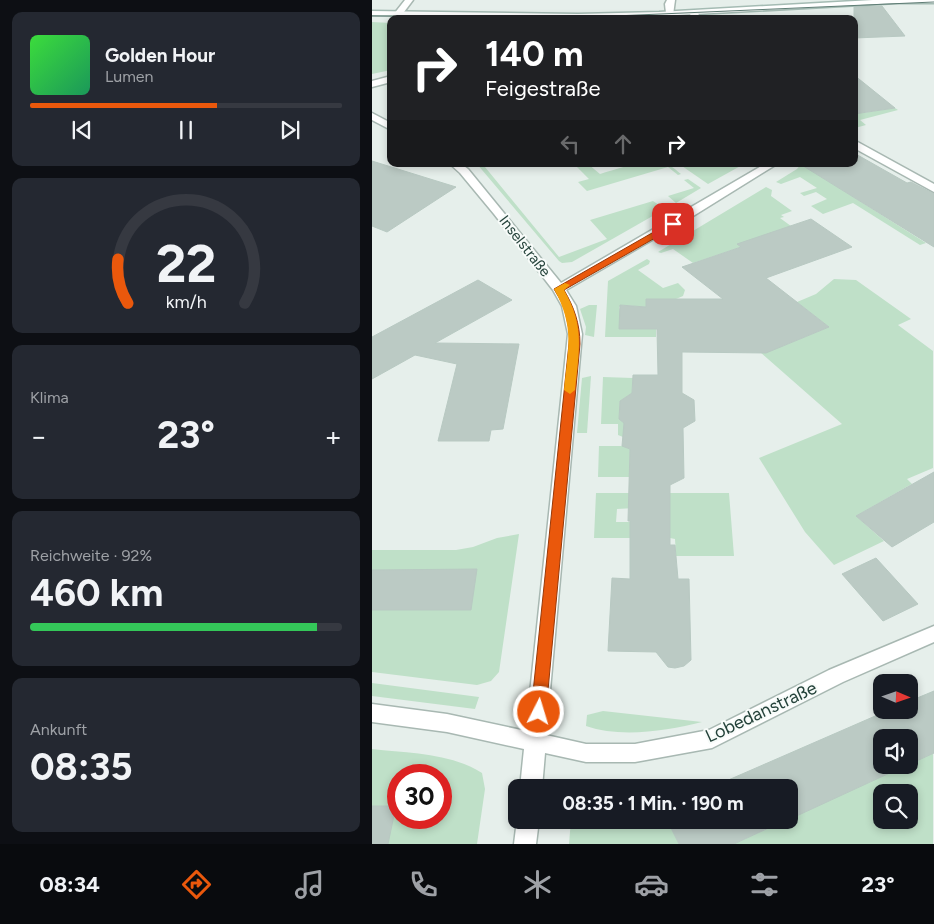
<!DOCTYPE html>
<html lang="de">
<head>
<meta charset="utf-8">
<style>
	:root { --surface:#171b24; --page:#242831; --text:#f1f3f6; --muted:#9ea1a6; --line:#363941; --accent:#ea580c }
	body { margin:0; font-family:Figtree,sans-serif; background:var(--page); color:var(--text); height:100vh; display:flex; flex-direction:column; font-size:19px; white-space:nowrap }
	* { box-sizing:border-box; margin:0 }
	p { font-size:16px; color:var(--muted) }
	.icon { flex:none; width:28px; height:28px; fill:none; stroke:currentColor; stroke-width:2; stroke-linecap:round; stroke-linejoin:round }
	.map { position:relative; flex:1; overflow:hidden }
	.panel { display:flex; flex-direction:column; gap:12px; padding:12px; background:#0d0f14; width:372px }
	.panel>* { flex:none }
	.hud { position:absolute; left:15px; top:15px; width:471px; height:152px; border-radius:10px; box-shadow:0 2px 8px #0003; background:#202124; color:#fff; overflow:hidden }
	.needle { width:32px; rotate:92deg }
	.tools { position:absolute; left:501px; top:674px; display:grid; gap:10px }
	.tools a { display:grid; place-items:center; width:45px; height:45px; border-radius:10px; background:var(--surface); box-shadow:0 2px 8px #0003; font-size:25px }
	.speed { position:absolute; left:15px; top:764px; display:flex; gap:10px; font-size:25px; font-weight:700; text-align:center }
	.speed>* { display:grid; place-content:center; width:65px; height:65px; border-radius:50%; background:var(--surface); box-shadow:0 2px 8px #0003; line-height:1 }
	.speed .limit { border:8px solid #d22; background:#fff; color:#111 }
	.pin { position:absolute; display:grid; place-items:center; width:42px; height:42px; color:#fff; margin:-21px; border-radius:10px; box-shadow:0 2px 8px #0006 }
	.me { position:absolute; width:55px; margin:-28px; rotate:5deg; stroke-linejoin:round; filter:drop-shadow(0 0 4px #0008) }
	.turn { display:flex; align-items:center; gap:18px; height:105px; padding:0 15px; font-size:22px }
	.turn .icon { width:65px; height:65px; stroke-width:2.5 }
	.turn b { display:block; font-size:35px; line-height:42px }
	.lanes { display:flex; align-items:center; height:48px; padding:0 15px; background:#0003; justify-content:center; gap:25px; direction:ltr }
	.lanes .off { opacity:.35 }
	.big { font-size:38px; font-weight:700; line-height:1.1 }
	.panel .tile { flex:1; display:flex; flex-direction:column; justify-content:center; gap:8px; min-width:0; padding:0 18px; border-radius:10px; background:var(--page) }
	.panel .dial { align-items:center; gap:0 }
	.dial svg { height:130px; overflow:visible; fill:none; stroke:var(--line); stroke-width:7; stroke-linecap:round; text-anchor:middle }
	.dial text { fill:var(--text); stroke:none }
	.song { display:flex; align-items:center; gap:15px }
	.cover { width:60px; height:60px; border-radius:8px; background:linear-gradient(135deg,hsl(120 70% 55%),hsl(150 70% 35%)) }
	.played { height:5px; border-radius:2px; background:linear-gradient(90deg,var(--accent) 60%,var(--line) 60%) }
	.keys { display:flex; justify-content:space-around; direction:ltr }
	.heat { display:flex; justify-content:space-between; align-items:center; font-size:28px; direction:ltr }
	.charge { height:8px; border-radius:4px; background:linear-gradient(90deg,#34c759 92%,var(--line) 0) }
	.trip { position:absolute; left:136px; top:779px; width:290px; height:50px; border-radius:10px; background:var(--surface); box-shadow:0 2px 8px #0003; font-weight:700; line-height:50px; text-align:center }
	.tab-bar { display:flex; height:80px; justify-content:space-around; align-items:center; background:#090b0e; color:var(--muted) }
	.tab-bar .icon { width:35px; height:35px }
	.tab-bar .selected { color:var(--accent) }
	.tab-bar b { font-size:22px; color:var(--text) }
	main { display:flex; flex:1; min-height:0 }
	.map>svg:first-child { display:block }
	.green { fill:#bfe0c8; fill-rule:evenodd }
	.building { fill:#bbcac4; stroke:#b8c9c2 }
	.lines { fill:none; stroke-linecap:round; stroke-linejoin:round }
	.minor-casing { stroke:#a8b8b2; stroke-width:3 }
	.secondary-casing { stroke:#a4bbb3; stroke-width:3 }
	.minor { fill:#fff; fill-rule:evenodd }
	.secondary { fill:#fff; fill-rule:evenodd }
	.tram { stroke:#5f7d75; stroke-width:1 }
	.route { fill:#ea580c; stroke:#983908 }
	.slow { fill:#f59e0b }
	.labels { text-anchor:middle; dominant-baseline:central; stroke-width:4; stroke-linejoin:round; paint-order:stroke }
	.street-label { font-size:15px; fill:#24423a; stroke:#f7fbf9 }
	.near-street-label { font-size:18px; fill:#24423a; stroke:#f7fbf9 }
</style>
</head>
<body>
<main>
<section class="panel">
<div class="tile">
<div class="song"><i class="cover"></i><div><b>Golden Hour</b><p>Lumen</p></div></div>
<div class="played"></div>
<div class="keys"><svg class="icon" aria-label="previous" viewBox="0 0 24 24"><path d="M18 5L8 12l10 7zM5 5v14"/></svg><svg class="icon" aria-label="pause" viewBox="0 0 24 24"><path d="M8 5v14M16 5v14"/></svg><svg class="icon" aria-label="next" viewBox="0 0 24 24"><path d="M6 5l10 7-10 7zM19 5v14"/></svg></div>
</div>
<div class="tile dial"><svg viewBox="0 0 100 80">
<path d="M14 69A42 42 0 1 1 86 69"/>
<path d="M14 69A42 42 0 0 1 8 42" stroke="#ea580c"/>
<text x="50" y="56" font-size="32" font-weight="700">22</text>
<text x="50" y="72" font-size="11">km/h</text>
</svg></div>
<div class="tile"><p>Klima</p>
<div class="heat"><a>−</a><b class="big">23°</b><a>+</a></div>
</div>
<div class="tile"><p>Reichweite · 92%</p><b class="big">460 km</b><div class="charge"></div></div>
<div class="tile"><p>Ankunft</p><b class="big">08:35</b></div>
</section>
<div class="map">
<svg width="562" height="844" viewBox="0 0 562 844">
	<rect width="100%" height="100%" fill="#e6efeb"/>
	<g class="green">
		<path d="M0,22l19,1v47l-19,4z"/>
		<path d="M483,107l7,6 33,-5 3,2 -38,10 6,5 -11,3z"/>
		<path d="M105,164h18l-10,3 74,90 48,-18 -17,-19 63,-19 12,8 -93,53 -10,1 -3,-2z"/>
		<path d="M202,164h14l12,10c22,-7 45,-15 68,-9 4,1 9,6 13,9l-3,1 -10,-8 -81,24 -9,-9 11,-3z"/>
		<path d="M307,164h65l-36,20z"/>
		<path d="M429,164l125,79 -6,2 -67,-42 -30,11 -12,-8 16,-7 -11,-7 -12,4 -4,-3 17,-5 -17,-11 -19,7 -5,-2 21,-13z"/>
		<path d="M316,179l13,9 -25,15 -8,-7 26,-8 -10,-8z"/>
		<path d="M394,187l6,3 -1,6 21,15 -11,4 3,2 -4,1 15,11 -57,15 3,3 -48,16 -20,-14 -12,4 -3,-1z"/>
		<path d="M275,259l3,2 -1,3 -11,6 25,18 15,-5 7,7 -2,6 -7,3h-29l-1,8 -23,-2 -4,2 1,4 36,18v8h-51l3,-56z"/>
		<path d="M462,279l22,1 55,39 -13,6 35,26v117l-26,11 5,5 -2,1 -54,31 28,25 -50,24 -29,-33 -46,-74 83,-34 -108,-95 49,17 46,-19 -32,-25 19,-8z"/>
		<path d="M217,305h8l-3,32 -9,-2 1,-8 -6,-18z"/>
		<path d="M219,376l-4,57h-10l5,-55z"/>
		<path d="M231,377l30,1 -1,15 -12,8 -1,18 12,9 -8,9 -5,-2v-11h-17z"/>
		<path d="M227,446h24l7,3 -1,28h-31z"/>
		<path d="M224,493h133l5,63h-58l-1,-17 -5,-1v-32l-53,3 -1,13h14v16h-36z"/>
		<path d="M147,534l-20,138 -8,9 -14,4 -105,-13v-122h84l17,-3 24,-9z"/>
		<path d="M0,683l107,14 -4,12 -103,-13z"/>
		<path d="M231,711l99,11c-35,9 -82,16 -116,4l1,-11z"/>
		<path d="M0,749c36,4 79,4 110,24l3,16 -8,55h-105zM26,775h43v43h-43z"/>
		<path d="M561,753v91h-199zM510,792h28v28h-28z"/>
		<path d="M282,781l1,6h-63l11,-4z"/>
		<path d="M199,820h96l12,24h-110z"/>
	</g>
	<g class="building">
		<path d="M510,6l23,30 -51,2v-31z"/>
		<path d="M482,75l41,33 -41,6z"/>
		<path d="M482,153l53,30 4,-1 23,12v53l-134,-83h54z"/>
		<path d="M0,161l84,26 -69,45 -15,-6z"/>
		<path d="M439,219l41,28 -86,31 63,49 -63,26 -84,-1v41l12,7 1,21 -12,7 1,50 -14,7v60h5l3,34h11l2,81 -7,6 -9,2 -7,-1 -12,-15 -48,-1 4,-73 18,1v-58h-2l2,-72 -8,-3 2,-23 -5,-4 1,-18 12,-8 1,-18h25l-1,-46h-38l1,-24 26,2v-8h77l-41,-32 59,-20 -4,-3z"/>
		<path d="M106,280l34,20 -77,43 84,1 -16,85 -12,1 -2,11h-51l19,-77 -42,-9 -43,24v-42z"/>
		<path d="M562,472v50l-42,25 -36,-31z"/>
		<path d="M504,558l42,46 -35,17 -41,-47z"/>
		<path d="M105,569l-6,41h-99v-40z"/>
		<path d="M562,691v62l-24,11v-26h-28v27h25l-117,54v-31h-80l179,-78h21v-9z"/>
		<path d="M0,806h24l-8,38h-16z"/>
		<path d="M295,820h119l-52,24h-55z"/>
	</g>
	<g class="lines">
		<g class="minor-casing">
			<g id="minor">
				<path d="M33,0h8l-12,16h-6l-1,-2z"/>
				<path d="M295,0h8l-2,15 -7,-2 -1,-9z"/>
				<path d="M318,11h6l6,8h-8l-5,-6z"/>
				<path d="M19,76v6l-19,5v-6z"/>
				<path d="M0,113l19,10v7l-19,-10z"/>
				<path d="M482,140l80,44v8l-80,-44z"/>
				<path d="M78,164h11l7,5 93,114 204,-119h12l-87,54 -124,72 10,16 6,28 -36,401 40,9h49l74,-14 120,-60 105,-44v16l-91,40 -131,66 -77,14h-49l-41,-9 -3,35h-22l4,-39 -77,-17 -75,-10v-18l75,10 79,17 42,-397 -6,-28 -9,-16 -59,-76 -34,-41z"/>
				<path d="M145,820h22l-3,24h-22z"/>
			</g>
		</g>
		<g class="secondary-casing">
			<path id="secondary" d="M501,0h61v3h-37l-238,13 -81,2 -206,-3v-4l206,3 81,-2z"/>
		</g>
		<use href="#minor" class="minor"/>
		<use href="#secondary" class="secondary"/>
		<path class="tram" d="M0,16l220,1 342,-15"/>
	</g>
	<path class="route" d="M301,221l4,3 -1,2 -112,64c10,17 16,34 16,54l-34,368 -2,5 -5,2 -6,-2 -2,-5 39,-378 -6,-28 -10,-17z"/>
	<path class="slow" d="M193,283l5,2 -6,5c21,36 15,61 11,100l-5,4 -6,-4c4,-41 11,-63 -10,-101z"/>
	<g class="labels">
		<g class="street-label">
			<text transform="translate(153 246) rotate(52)">Inselstraße</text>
		</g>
		<g class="near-street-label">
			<text transform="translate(389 712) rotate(-25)">Lobedanstraße</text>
		</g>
	</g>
</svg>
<div class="tools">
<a><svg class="needle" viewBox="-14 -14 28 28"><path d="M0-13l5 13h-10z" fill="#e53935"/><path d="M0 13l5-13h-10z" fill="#9ea1a6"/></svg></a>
<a><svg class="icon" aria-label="sound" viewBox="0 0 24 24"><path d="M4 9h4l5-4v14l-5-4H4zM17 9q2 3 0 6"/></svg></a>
<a><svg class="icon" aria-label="search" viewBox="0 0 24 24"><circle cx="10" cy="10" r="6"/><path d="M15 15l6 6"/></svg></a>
</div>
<div class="speed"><div class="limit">30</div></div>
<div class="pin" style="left:301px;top:224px;background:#d93025"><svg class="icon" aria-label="arrive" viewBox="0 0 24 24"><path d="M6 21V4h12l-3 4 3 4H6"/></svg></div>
<svg class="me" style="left:167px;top:712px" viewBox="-20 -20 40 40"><circle r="17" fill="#ea580c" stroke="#fff" stroke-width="3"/><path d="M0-11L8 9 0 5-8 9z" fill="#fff"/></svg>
<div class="trip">08:35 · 1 Min. · 190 m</div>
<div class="hud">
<div class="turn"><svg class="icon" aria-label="right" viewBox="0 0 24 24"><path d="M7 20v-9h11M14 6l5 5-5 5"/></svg><div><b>140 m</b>Feigestraße</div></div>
<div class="lanes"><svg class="icon off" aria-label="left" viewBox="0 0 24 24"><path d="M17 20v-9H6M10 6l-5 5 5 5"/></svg><svg class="icon off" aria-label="ahead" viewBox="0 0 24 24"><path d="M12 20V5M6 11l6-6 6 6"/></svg><svg class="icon" aria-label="right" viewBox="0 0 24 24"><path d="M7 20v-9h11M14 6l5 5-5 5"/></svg></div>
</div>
</div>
</main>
<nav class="tab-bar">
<b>08:34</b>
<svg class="icon selected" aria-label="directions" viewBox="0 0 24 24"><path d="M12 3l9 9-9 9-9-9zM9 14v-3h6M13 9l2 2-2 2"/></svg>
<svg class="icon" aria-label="music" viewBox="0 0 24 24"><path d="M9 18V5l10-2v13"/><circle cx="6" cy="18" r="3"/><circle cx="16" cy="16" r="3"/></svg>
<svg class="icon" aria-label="phone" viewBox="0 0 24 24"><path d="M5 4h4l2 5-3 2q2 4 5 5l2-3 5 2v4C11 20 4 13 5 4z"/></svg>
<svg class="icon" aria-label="climate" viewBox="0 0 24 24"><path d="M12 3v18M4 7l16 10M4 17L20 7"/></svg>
<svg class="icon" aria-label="car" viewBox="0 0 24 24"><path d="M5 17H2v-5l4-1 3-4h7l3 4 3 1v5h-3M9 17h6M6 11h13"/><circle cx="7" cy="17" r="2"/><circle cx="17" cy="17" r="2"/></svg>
<svg class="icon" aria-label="filters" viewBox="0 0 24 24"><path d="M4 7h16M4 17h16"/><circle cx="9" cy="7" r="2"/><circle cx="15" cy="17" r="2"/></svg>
<b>23°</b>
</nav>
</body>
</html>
